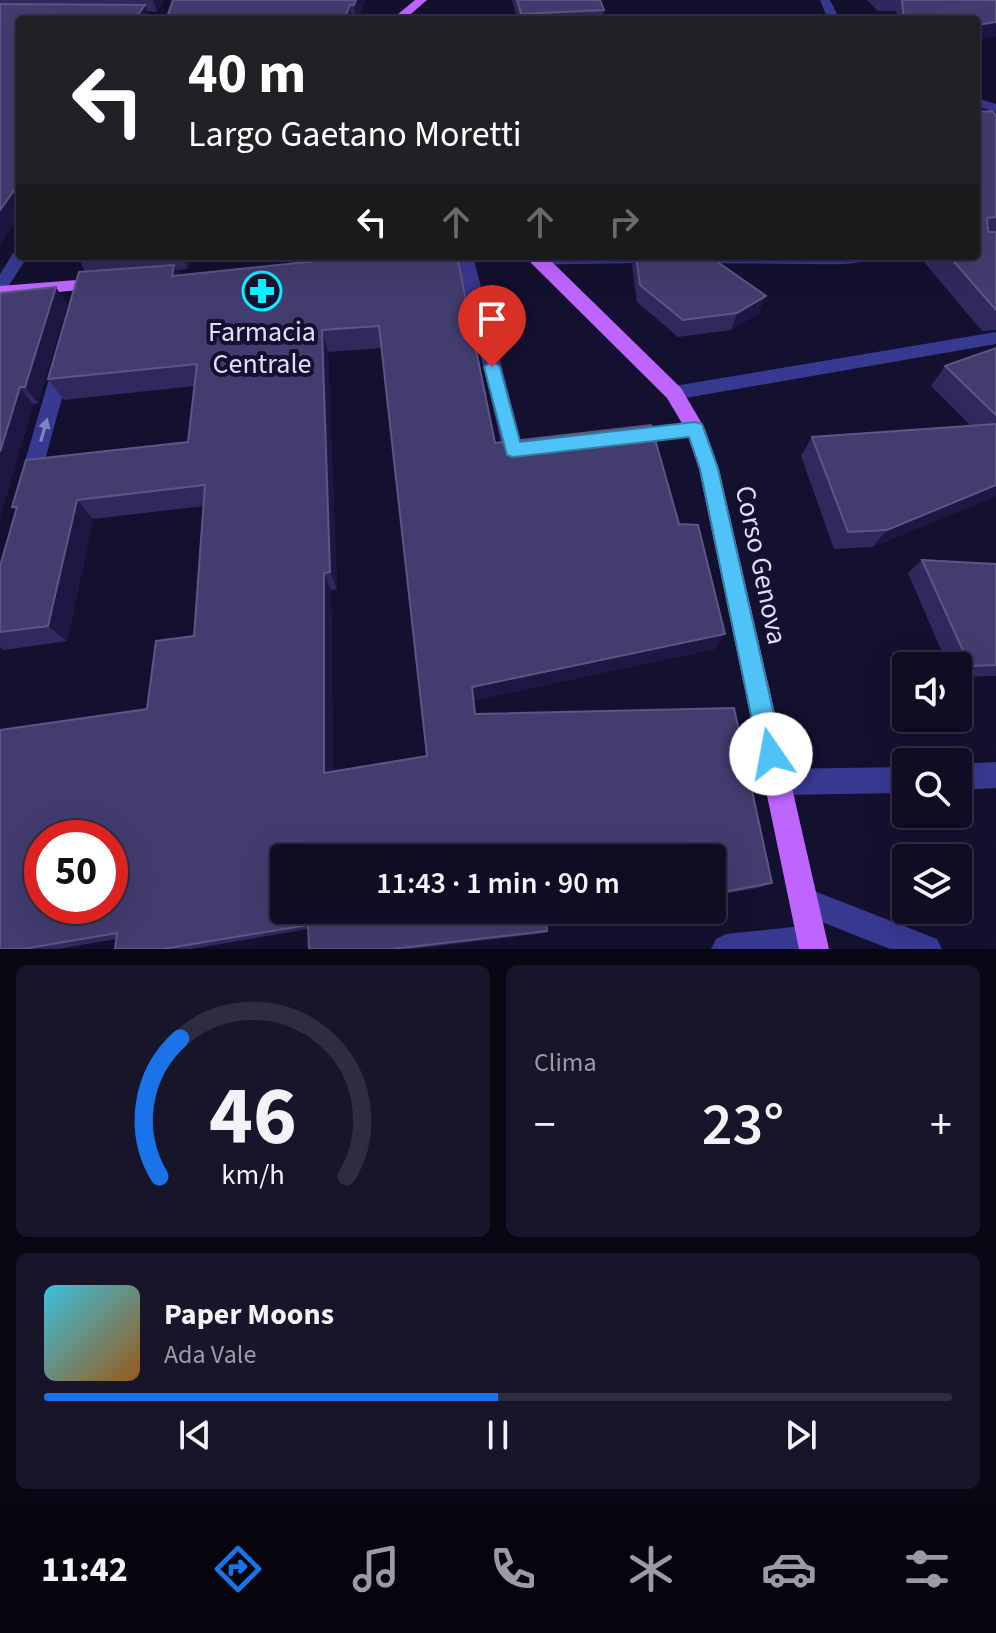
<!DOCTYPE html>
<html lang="it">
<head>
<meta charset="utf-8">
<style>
	:root { --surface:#0f0c23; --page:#18152b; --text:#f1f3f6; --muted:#9b9ba6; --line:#2f2c41; --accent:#1a73e8 }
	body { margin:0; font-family:"Source Sans 3",sans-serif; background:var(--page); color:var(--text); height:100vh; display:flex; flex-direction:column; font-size:30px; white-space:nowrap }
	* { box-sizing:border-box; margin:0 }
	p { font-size:26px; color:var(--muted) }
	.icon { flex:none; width:44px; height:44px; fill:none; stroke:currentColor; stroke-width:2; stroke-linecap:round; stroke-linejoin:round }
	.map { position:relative; height:949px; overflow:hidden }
	.side { display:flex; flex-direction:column; gap:16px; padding:16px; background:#080713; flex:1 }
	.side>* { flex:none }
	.top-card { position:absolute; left:16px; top:16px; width:964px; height:244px; border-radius:8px; box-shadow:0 8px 32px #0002,0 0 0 2px var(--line); background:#202124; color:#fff; overflow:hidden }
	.controls { position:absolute; left:892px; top:652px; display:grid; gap:16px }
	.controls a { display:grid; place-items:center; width:80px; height:80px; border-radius:8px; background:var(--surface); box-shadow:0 8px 32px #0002,0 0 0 2px var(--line); font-size:40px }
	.speed { position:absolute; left:24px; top:820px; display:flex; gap:16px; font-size:40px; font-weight:700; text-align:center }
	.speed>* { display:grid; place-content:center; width:104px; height:104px; border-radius:50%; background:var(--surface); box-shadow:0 8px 32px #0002,0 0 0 2px var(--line); line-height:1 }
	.speed .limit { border:12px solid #d22; background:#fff; color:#111 }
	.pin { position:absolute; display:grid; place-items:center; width:68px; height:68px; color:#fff; margin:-82px -34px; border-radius:50% 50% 50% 0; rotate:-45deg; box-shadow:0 0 8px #0007 }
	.pin .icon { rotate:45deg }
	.me { position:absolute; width:88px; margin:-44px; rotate:348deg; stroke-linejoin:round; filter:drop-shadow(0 0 6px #0008) }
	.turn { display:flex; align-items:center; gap:28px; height:168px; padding:0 40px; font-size:36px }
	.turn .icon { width:104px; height:104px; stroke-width:2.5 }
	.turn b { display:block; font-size:56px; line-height:68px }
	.lanes { display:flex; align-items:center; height:76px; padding:0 40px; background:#0003; justify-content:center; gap:40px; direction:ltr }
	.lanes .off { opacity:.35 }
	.big { font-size:60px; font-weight:600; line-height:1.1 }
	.side .card { flex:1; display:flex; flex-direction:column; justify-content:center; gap:12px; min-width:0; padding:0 28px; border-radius:12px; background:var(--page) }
	.side .dial { align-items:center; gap:0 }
	.dial svg { height:208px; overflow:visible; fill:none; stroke:var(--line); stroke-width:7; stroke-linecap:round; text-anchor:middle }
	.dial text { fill:var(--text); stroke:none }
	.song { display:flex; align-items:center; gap:24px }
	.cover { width:96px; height:96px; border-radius:12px; background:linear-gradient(135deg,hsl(190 70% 55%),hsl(30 70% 35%)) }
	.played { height:8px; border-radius:4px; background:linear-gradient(90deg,var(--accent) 50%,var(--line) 50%) }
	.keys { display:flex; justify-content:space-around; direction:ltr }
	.heat { display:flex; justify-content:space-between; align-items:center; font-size:44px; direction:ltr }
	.side .tiles { flex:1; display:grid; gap:16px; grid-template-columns:1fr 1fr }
	.card:last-child { grid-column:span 2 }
	.trip { position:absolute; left:270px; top:844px; width:456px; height:80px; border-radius:8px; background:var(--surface); box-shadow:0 8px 32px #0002,0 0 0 2px var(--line); font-weight:600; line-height:80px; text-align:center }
	.menu { display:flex; height:128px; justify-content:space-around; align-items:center; background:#06050e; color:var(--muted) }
	.menu .icon { width:56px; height:56px }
	.menu .on { color:var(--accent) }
	.menu b { font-size:36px; color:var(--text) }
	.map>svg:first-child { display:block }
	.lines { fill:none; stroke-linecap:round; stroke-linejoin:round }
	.minor { fill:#383991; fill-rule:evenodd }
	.major { fill:#bf65ff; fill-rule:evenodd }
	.wall { fill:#30295d; fill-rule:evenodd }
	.shaded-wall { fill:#1d1743 }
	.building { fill:#433c6f; stroke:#5c5685; stroke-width:2; fill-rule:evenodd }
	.oneway { fill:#8483c2 }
	.route { fill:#4fc3f7; stroke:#337fa1; stroke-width:2 }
	.labels { text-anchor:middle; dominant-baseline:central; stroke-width:8; stroke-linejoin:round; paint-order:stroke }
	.poi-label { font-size:28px; fill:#e0deff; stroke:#14102f }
	.street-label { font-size:28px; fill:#e0deff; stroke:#14102f }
</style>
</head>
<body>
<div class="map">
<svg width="996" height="949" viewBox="0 0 996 949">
	<rect width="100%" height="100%" fill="#14102f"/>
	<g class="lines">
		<g class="minor">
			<path d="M820,0h10l10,20h-12z"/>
			<path d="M121,14l52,1 6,3 -62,1v-4z"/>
			<path d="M976,98l20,6v8l-20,-6z"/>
			<path d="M20,251v5h8l-22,34 -6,1v-17l14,-22z"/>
			<path d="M457,256h16l48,185 15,2 3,5 -3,5 -23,5 -7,-2 -3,-6z"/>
			<path d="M536,256h339c-11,11 -55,8 -71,8 -88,-1 -176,-2 -264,1l-8,-5z"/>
			<path d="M996,332v12l-322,56 -9,-7 9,-7z"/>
			<path d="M63,356l9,6 -34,123 -3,6 -7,2 -7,-2 -3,-6 36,-123z"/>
			<path d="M695,422l7,2 3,5 -3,5 -7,2 -67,9 -7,-3 -3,-5 3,-5 7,-3z"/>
			<path d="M996,762v26l-38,2v-26z"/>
			<path d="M906,767v26l-129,2 -9,-4 -4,-9 4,-9 9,-4z"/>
			<path d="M804,887l133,52 5,10h-52l-96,-38 -4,-10 4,-10z"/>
			<path d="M812,925l10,5 5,10 -4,9h-112l5,-10 10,-5z"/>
		</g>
		<g class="major">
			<path d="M415,0h12l-23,20h-13z"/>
			<path d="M524,256h22l135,132 24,41 14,40 110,480h-30l-100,-480 -13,-39 -19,-32z"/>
			<path d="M102,278l8,5 -2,4 -108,11v-12z"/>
		</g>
	</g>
	<g class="wall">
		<path d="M0,0h164l-7,12 -10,-1 3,9h-130v194l-20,30z"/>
		<path d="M365,0l-7,20h-192z"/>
		<path d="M512,0h88l4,10 -1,10h-85z"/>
		<path d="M867,0h129v36l-20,3v-19h-79l-1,-9h-18z"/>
		<path d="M996,115v215l-14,1 -63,-75h57z"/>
		<path d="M77,256h114l-3,13 -11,1 2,5 166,-17 150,185 220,206 -242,51 2,14 297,169 -14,5 -46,8v-38l-428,52h348l-85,15v6l-2,2 -134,16h-102l-1,-20 -117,20h-76l1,-10 -57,10h-59l147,-240 47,-73 10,-130 -111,13 -26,122 -63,9 -4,-3v-81l16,-55 -4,-4 176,-65 6,-56 -130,14 -16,-21 37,-108zM381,348l46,408 -94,16 -2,-182 6,-1 -9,-237z"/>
		<path d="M634,256h75l50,57 -28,17 -53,7 -41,-35 -5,-36z"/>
		<path d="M0,293l67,11 -29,99 -5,1 -33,113z"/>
		<path d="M996,346v150l-124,51 -38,2 -33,-93 11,-19 159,-11 -40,-40 14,-20 51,-18z"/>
		<path d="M922,560l74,4v112l-38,1v-11h-10l-40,-93z"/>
	</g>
	<g class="shaded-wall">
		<path d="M153,0h11l-7,12z"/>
		<path d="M356,0h9l-7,20h-2l-2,-15z"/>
		<path d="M145,5l5,15h-16z"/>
		<path d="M350,5l2,15h-8z"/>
		<path d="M996,22v14l-20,3v-14z"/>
		<path d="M20,182v32l-20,30v-34z"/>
		<path d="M183,256h8l-3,13z"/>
		<path d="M174,265l10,22 -12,-11z"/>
		<path d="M56,287l11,17 -29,99 -13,-16z"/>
		<path d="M766,296l-7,17 -28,17 6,-17z"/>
		<path d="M322,330l6,22 9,237 -7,-17z"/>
		<path d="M20,387l13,17 -33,113v-65z"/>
		<path d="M996,485v11l-124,51 15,-17z"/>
		<path d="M77,500l16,19 -26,122 -19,-15z"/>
		<path d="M324,573l7,17 2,193 -9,-10z"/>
		<path d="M725,634l-10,15 -242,52 -1,-14z"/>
	</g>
	<g class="building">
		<path d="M173,0h183l-2,5h-4l-6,15h-178z"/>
		<path d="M517,0h83l4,10 -83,4z"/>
		<path d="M902,0h94v22l-20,3v-5h-72z"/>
		<path d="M0,4l145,1 -11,15h-114v162l-20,28z"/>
		<path d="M992,111l4,4v102l-9,1 1,14h8v78l-47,-54h27v-144z"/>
		<path d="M384,256h73l38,187 156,-18 28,99 19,1 27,109 -253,53 3,27 259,-6 38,175 -60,11v-36h-428v52h333l-71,12 1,9 -155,18h-83l-1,-24 -145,24h-48l2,-16 -94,16h-23v-219l147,-21 9,-68 38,-5 11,-151 -128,15 -29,126 -48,6v-66l17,-59h-5l14,-47 162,-18 9,-78 -149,15 31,-107 95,-7 -2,11 173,-18zM379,326l48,430 -103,17v-200l6,-1 -8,-242zM42,838h68v68h-68z"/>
		<path d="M636,256h73l57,40 -29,17 -54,7 -43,-35z"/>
		<path d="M56,287l-31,100h-5l-20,65v-159z"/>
		<path d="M996,348v67l-51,-49z"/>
		<path d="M996,424v61l-109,45 -39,2 -36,-95z"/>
		<path d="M922,560l74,4v101l-26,1z"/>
	</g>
	<defs><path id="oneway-solid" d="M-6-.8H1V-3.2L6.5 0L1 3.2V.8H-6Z" transform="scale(2)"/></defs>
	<use class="oneway" href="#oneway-solid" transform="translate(44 430) rotate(-74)"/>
	<path class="route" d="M492,361l8,6 20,75 175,-20 7,2 16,45 65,285 -4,8 -8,3 -8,-3 -4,-8 -59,-285 -11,-32 -176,20 -6,-2 -23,-88z"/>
	<defs>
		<g id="pharmacy-ring" transform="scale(2)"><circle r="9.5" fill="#14102f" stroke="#0af1ff" stroke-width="1.5"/><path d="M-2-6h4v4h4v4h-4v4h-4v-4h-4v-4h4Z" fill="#0af1ff"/></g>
	</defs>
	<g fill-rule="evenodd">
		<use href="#pharmacy-ring" x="262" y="291"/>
	</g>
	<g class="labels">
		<g class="poi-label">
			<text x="262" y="332">Farmacia<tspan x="262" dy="32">Centrale</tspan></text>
		</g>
		<g class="street-label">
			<text transform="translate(761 565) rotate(78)">Corso Genova</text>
		</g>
	</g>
</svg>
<div class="controls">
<a><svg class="icon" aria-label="sound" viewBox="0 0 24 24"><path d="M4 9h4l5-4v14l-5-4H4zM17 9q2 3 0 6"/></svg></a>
<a><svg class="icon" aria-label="search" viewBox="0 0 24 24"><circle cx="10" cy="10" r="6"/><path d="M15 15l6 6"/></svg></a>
<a><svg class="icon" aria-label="layers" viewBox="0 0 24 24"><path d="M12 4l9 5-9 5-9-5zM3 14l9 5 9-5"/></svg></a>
</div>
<div class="speed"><div class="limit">50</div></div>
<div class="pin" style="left:492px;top:367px;background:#d93025"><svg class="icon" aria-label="arrive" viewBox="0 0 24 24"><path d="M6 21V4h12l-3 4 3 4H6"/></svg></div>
<svg class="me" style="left:771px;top:754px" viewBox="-20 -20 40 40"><circle r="19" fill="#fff"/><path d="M0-13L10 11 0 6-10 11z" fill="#4fc3f7"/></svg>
<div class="trip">11:43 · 1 min · 90 m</div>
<div class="top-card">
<div class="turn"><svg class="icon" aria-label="left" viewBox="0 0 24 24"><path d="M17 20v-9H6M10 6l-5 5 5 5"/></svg><div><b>40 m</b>Largo Gaetano Moretti</div></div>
<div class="lanes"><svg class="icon" aria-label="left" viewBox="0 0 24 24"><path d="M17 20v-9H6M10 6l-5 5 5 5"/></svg><svg class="icon off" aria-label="ahead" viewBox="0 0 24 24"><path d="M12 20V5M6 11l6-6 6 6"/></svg><svg class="icon off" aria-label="ahead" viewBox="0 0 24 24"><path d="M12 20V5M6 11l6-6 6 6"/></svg><svg class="icon off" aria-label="right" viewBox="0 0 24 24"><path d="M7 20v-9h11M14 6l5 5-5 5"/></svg></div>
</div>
</div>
<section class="side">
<div class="tiles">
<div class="card dial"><svg viewBox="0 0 100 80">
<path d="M14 69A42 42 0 1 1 86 69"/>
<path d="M14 69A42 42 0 0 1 22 16" stroke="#1a73e8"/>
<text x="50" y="56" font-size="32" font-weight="700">46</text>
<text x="50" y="72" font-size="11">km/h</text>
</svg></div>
<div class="card"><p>Clima</p>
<div class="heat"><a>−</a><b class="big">23°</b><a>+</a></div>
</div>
<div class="card">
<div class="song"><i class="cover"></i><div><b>Paper Moons</b><p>Ada Vale</p></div></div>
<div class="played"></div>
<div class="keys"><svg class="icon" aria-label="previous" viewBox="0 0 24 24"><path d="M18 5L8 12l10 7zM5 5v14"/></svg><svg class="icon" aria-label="pause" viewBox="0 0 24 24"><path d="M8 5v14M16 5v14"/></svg><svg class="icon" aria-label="next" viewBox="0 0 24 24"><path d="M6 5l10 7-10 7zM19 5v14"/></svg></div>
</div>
</div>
</section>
<nav class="menu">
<b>11:42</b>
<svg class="icon on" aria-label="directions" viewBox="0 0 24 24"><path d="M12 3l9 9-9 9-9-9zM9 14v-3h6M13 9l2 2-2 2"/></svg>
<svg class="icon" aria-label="music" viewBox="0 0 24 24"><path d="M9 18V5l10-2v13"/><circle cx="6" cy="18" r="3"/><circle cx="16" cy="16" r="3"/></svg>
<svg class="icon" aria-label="phone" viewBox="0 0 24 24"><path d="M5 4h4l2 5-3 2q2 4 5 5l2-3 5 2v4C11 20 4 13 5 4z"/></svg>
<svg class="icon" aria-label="climate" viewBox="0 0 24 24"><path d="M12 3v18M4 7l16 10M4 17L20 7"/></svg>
<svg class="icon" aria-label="car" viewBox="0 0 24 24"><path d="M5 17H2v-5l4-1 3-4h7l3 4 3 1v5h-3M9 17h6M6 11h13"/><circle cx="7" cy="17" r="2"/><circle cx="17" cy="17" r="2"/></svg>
<svg class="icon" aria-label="filters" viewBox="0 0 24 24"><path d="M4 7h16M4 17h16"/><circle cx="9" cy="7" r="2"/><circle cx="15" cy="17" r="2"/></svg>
</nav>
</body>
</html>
